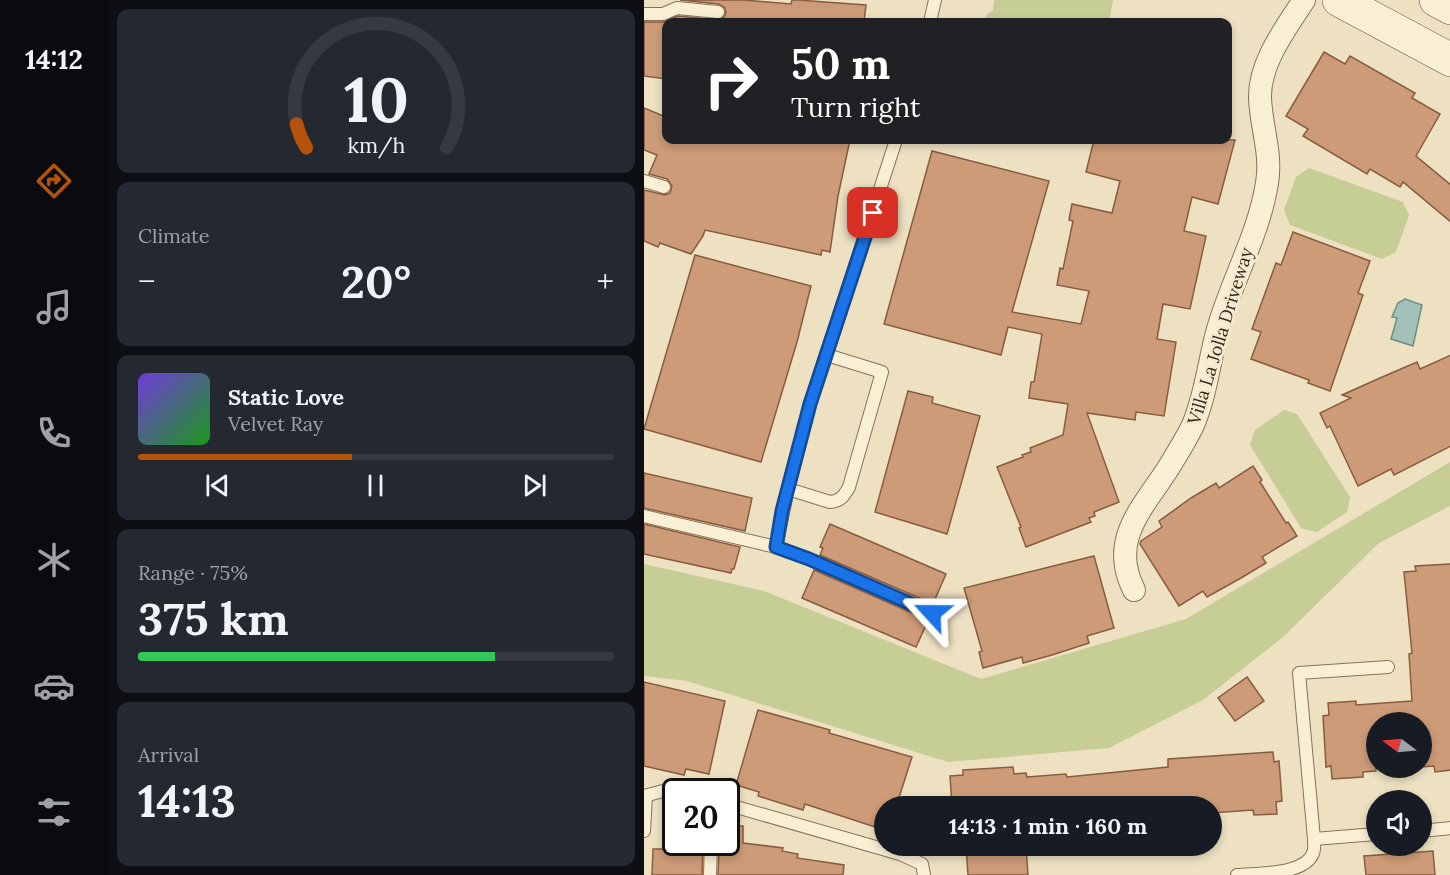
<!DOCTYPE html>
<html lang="en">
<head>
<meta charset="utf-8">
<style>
	:root { --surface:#171b24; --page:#242831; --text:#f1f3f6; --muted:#9ea1a6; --line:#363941; --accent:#b45309 }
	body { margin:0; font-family:Lora,serif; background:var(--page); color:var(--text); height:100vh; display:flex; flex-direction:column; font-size:22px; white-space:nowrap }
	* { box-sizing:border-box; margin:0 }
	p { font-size:20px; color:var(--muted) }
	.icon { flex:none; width:33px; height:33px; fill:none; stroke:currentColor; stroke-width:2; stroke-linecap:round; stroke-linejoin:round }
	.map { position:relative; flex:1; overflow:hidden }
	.panel { display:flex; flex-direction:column; gap:9px; padding:9px; background:#0d0f14; width:536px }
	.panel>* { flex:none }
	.top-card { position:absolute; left:18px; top:18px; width:570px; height:126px; border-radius:12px; box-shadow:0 3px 9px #0003; background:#202124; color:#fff; overflow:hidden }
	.needle { width:39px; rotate:286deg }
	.tools { position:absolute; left:722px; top:712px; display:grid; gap:12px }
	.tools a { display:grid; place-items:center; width:66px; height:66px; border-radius:50%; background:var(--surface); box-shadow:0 3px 9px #0003; font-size:30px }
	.speed { position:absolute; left:18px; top:778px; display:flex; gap:12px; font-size:30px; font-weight:700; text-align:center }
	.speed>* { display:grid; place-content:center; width:78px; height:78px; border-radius:50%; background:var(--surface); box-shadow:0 3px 9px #0003; line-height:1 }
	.speed .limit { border:3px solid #111; border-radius:9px; background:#fff; color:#111 }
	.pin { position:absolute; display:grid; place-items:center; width:51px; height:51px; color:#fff; margin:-26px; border-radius:12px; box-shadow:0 3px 9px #0006 }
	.me { position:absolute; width:66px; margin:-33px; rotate:294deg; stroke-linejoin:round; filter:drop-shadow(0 0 4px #0008) }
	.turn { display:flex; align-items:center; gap:21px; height:126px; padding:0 30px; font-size:27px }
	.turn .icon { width:78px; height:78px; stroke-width:2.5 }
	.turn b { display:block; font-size:42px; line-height:51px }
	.big { font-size:45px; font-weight:800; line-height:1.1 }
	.panel .card { flex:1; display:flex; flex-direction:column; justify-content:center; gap:9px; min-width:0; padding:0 21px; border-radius:12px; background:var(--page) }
	.panel .dial { align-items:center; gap:0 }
	.dial svg { height:156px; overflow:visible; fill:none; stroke:var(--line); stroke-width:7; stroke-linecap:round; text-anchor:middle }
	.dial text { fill:var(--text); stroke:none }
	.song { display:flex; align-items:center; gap:18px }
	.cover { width:72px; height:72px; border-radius:9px; background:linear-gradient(135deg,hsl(260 70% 55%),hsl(120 70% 35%)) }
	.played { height:6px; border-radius:3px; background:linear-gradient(90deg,var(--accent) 45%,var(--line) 45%) }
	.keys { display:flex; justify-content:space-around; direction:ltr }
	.heat { display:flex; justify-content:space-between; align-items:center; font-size:33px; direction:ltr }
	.charge { height:9px; border-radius:4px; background:linear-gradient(90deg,#34c759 75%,var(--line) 0) }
	.trip { position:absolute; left:230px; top:796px; width:348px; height:60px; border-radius:30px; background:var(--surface); box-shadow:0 3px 9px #0003; font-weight:800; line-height:60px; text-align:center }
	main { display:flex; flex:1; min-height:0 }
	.tabs { display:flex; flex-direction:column; width:108px; justify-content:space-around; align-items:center; background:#090b0e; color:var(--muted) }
	.tabs .icon { width:42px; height:42px }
	.tabs .active { color:var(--accent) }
	.tabs b { font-size:27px; color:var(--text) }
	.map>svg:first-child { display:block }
	.green { fill:#c6cd95 }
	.water { fill:#a4c1b9; stroke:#6b8f86; stroke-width:1.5 }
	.building { fill:#cd9b77; stroke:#885c3e; stroke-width:1.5 }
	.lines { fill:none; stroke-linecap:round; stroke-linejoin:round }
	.lane-casing { stroke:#887259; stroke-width:14 }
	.street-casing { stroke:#887259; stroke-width:24 }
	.secondary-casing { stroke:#6a533c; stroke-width:34 }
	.lane { stroke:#f9efd5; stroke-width:12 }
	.street { stroke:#f9efd5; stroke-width:22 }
	.secondary { stroke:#f9efd5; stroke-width:33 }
	.route-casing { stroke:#114b97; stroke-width:15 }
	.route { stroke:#1a73e8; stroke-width:10 }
	.labels { text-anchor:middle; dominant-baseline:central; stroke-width:6; stroke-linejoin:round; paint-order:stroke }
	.street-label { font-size:18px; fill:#382a1d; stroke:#f6ebd1 }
</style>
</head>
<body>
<main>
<nav class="tabs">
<b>14:12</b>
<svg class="icon active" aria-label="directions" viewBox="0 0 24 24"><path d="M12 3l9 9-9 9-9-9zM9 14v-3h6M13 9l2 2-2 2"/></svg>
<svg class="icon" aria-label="music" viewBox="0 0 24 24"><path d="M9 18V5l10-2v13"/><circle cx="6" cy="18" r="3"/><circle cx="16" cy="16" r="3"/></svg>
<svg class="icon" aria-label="phone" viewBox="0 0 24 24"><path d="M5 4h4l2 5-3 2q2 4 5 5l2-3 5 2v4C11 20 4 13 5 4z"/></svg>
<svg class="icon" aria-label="climate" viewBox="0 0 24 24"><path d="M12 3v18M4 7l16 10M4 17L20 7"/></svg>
<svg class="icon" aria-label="car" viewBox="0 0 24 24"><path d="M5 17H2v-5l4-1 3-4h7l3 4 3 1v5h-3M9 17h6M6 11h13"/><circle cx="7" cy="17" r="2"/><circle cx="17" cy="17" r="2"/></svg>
<svg class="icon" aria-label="filters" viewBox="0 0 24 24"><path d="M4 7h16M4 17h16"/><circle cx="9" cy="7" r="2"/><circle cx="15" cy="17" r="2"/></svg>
</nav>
<section class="panel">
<div class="card dial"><svg viewBox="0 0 100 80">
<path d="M14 69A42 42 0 1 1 86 69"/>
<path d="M14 69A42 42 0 0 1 9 57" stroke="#b45309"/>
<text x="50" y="56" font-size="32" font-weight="700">10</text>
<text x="50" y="72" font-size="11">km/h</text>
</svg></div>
<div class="card"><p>Climate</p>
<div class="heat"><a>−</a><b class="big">20°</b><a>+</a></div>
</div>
<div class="card">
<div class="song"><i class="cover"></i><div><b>Static Love</b><p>Velvet Ray</p></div></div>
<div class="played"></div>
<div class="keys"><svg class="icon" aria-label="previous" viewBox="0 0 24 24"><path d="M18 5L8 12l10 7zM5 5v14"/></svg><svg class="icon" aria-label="pause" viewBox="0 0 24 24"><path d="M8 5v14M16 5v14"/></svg><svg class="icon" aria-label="next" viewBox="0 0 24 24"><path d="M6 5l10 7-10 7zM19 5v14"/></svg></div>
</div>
<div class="card"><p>Range · 75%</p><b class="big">375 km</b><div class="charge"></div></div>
<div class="card"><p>Arrival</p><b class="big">14:13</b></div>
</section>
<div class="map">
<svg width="807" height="875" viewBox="0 0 807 875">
	<rect width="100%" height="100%" fill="#eee1c2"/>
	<g class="green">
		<path d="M350,0h119l-4,22h-124l1,-7 7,-5z"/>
		<path d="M665,168l94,34 6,13 -13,37 -14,7 -92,-34 -6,-15 12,-33z"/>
		<path d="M640,410l13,4 53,83 -3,15 -30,20 -16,-4 -51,-83 5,-15z"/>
		<path d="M806,462v44l-71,37 -96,94 -80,63 -94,48 -161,14 -261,-81 -43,-5v-112l120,27 217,88 205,-60z"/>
	</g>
	<path class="water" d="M761,299l17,6 -9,41 -22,-7 6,-21 -5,-1 6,-14z"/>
	<g class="building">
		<path d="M36,0h64l47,4 1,-4h6l68,5 -2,17h-198v57l-22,-3v-54h19l15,-6 40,4 6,-3 2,-4 -1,-5 -6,-4z"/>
		<path d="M680,52l21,12 5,-8 65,37 -3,5 28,16 -24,42 35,29v37l-48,-40 -3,5 -30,-18 -3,5 -64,-38 5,-7 -22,-13z"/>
		<path d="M0,108l22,9v23h184l-12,56 -8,56 -8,-2 -1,5 -116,-25 -2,6 -12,18 -31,-11 -2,4 -14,-6v-51l21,5 5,-2 2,-7 -5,-7 -18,-5 8,-19 -13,-5z"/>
		<path d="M450,140h141l-17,64 -26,-7 -8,34 22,5 -16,73 -27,-5 -6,35 19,3 -12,74 -28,-4 -1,8 -48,-7 32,89 -25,10 1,4 -6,2 2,4 -65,25 -7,-19 2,-1 -24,-60 26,-10 -1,-2 9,-3 -1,-4 33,-13 5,-31 -39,-6 2,-16h3l8,-48 -34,-7 -7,28 -117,-31 48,-173 117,30 -37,131 69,12 8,-33 -32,-6 3,-17 3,1 10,-48 -4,-1 3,-16 40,9 8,-32 -34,-9z"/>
		<path d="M649,232l77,29 -12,32 5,2 -33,96 -22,-8 1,-3 -58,-21 10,-27 -9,-3 24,-66 5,2z"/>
		<path d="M51,255l116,31 -14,56 -36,120 -117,-33z"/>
		<path d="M807,355v91l-57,29 -3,-6 -33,17 -28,-60 -3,2 -7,-15 31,-15 -9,-3 38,-17 37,-16 3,7z"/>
		<path d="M264,391l25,6 -1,6 48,13 -33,118 -72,-22z"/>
		<path d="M609,466l9,14 -2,2 26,41 2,-1 9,14 -35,21 4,6 -25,15 -34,19 -4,-6 -24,15 -39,-62 1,-3 21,-14 -3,-6 32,-23 25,-15 3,5z"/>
		<path d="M0,473l108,25 -7,33 -101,-23z"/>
		<path d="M0,524l96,23 -6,22h-2l-1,4 -87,-19z"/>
		<path d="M186,524l116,50 -13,30 -113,-49 3,-7 -3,-1z"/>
		<path d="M450,556l20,72 -27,8 2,7 -37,12 -29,8 -1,-6 -39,11 -4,-16 3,-1 -18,-63z"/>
		<path d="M807,564v206l-16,2 -1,-6 -13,1v-44h-45v48l-13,1v5l-31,2 -1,-13 -5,1 -3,-51 6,-1 -1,-12 28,-2v4l56,-4 -3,-47 3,-1 -8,-81 12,-1 -1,-5z"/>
		<path d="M170,570l112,49 1,4 -11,24 -114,-49z"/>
		<path d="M603,677l17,24 -29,20 -17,-23z"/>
		<path d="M0,682l81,19 -16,73 -23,-5 -2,6 -40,-9z"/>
		<path d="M114,710l72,20 -1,3 83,24 -16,50h-12v23l-79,-26 -2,6 -10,-3 -35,-11 1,-4 -23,-7z"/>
		<path d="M629,752l1,10 5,-1 3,40 -6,1 1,12 -23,1 -1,-5 -42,3v-6h-259l-2,-31 13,-1v-5l50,-3 1,7 12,-1 1,4 39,-3 1,3 101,-10v-8z"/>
		<path d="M82,826h17v17l40,5 -1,3 16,3 -1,4 47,7 -1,10h-125l1,-25 2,-7h5z"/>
		<path d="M322,846h60l2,29h-60z"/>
		<path d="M9,849h50l-1,26h-50z"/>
		<path d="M789,851l2,24h-69l-2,-19z"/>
	</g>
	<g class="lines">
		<g class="lane-casing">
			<g id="lane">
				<path d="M0,14h19l14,-6 41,4"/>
				<path d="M286,22l5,-22"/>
				<path d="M0,181l20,6"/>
				<path d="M183,355l55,17 -33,115c-5,9 -8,14 -19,15l-42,-13 22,-85 86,-264"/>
				<path d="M144,489l-12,58 33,12 123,54"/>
				<path d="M0,516l132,31"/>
				<path d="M0,796l19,-5 13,3"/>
				<path d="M82,804l174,50 22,10 2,11"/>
				<path d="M0,831l2,-35"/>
				<path d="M777,831l30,-3"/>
				<path d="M670,839l-15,-166 89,-6"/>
				<path d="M66,875l1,-32"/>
				<path d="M593,875c21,-2 68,0 76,-22 2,-4 1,-10 1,-14l62,-5"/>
			</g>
		</g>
		<g class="street-casing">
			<path id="street" d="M490,590c-28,-55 16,-88 41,-133 6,-10 13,-21 18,-32 13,-30 16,-64 25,-96 14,-49 41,-95 49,-146 5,-30 -6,-56 -7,-85 -1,-35 26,-70 44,-98"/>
		</g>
		<g class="secondary-casing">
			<g id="secondary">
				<path d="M695,0l112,60"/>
				<path d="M792,0l15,8"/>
			</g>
		</g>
		<use href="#lane" class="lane"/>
		<use href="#street" class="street"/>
		<use href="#secondary" class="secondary"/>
	</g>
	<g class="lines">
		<g class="route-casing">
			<path id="route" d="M229,213l-63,191 -28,107 -6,36 33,12 123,54"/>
		</g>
		<use href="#route" class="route"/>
	</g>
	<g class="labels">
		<g class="street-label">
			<text transform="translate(576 336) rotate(-73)">Villa La Jolla Driveway</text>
		</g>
	</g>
</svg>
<div class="tools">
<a><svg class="needle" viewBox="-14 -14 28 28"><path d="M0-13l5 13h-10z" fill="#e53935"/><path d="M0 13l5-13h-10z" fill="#9ea1a6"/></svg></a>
<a><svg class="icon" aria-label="sound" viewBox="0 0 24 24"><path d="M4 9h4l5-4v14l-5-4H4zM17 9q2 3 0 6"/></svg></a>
</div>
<div class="speed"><div class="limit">20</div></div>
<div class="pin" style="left:229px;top:213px;background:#d93025"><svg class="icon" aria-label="arrive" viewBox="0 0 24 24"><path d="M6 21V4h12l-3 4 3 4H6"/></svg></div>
<svg class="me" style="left:288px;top:613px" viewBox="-20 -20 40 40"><path d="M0-17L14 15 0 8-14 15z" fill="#1a73e8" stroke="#fff" stroke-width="4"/></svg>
<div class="trip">14:13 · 1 min · 160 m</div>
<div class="top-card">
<div class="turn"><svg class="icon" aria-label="right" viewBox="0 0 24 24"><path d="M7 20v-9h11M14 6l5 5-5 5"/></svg><div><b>50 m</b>Turn right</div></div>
</div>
</div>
</main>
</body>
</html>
